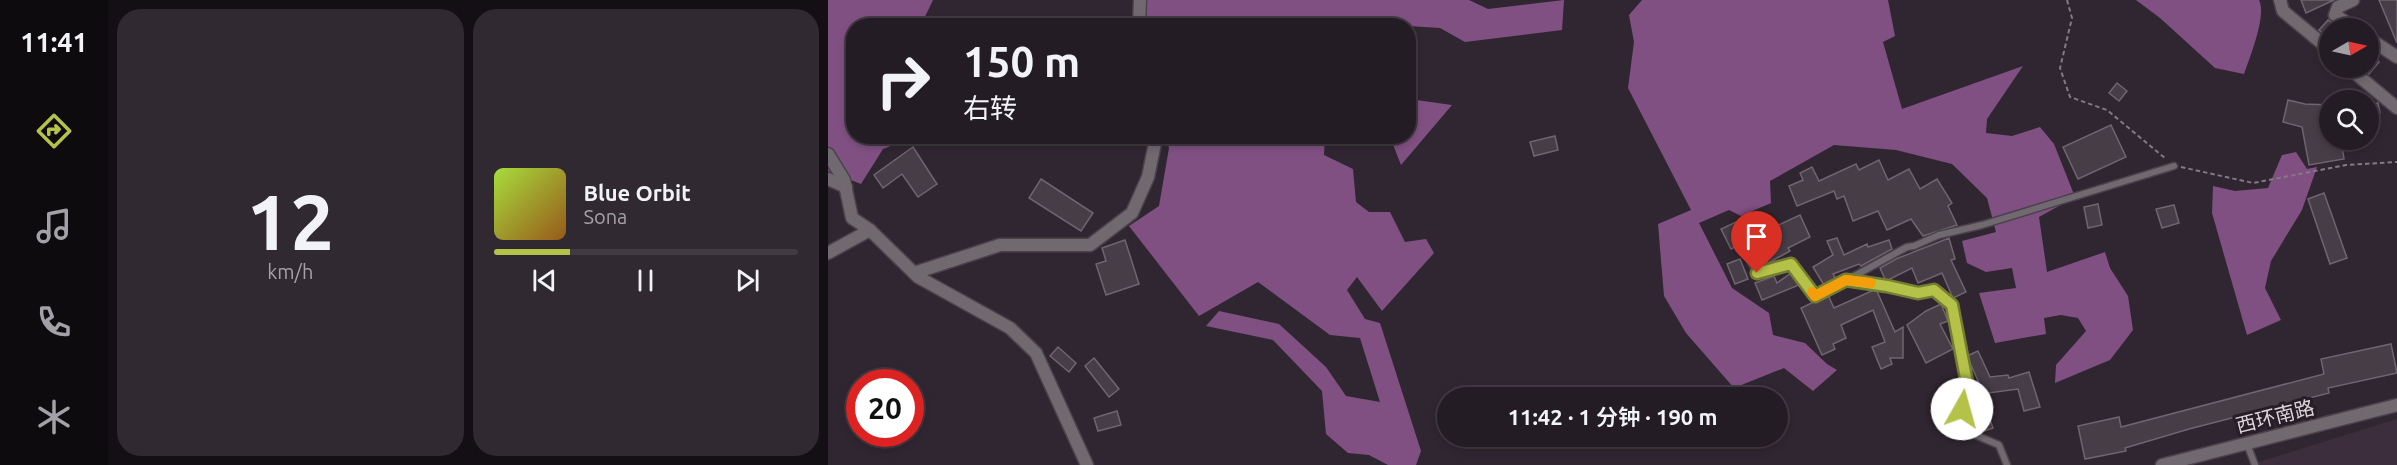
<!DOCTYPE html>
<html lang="zh">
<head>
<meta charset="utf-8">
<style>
	:root { --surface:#241c25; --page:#302932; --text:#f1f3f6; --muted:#a3a1a7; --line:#413a42; --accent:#b4c24a }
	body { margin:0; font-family:Ubuntu,"Noto Sans SC",sans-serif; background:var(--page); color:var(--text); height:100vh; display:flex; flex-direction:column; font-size:22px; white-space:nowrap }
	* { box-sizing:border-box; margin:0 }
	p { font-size:20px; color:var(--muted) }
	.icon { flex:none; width:33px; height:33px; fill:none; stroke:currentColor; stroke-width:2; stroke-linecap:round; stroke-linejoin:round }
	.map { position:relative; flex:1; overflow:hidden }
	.side { display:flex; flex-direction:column; gap:9px; padding:9px; background:#140f14; width:720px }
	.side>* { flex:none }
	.guide { position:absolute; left:18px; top:18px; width:570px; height:126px; border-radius:24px; box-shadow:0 3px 9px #0003,0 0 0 2px var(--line); background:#241c25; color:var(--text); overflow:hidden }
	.needle { width:39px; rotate:81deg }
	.controls { position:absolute; left:1491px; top:18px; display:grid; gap:12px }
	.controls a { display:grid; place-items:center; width:60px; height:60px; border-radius:50%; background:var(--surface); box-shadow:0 3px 9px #0003,0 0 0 2px var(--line); font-size:30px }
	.speed { position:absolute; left:18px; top:369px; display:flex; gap:12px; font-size:30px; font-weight:700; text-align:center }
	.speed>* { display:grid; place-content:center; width:78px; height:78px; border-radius:50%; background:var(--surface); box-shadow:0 3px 9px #0003,0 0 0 2px var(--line); line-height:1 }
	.speed .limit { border:9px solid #d22; background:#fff; color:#111 }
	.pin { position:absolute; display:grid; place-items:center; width:51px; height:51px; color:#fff; margin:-62px -26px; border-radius:50% 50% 50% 0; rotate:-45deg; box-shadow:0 0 6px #0007 }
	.pin .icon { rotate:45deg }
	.me { position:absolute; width:66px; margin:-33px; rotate:7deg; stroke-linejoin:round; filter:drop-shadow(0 0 4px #0008) }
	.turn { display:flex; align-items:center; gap:21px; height:126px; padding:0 18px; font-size:27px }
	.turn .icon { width:78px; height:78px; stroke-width:2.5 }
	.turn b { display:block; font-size:42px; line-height:51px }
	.side .card { flex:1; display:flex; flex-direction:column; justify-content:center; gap:9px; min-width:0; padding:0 21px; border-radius:24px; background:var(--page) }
	.side .dial { align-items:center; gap:0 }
	.dial b { font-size:78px; line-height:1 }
	.song { display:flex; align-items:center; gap:18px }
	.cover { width:72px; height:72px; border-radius:9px; background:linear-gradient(135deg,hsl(80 70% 55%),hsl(30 70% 35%)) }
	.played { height:6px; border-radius:3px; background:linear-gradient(90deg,var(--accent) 25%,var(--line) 25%) }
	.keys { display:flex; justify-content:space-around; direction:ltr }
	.side .tiles { flex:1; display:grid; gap:9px; grid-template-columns:repeat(2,1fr) }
	.trip { position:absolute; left:609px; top:387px; width:351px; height:60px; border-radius:30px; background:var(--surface); box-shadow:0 3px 9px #0003,0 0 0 2px var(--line); font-weight:600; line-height:60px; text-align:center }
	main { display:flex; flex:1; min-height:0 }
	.tabs { display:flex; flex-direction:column; width:108px; justify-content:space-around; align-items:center; background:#0e0b0f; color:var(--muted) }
	.tabs .icon { width:42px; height:42px }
	.tabs .selected { color:var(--accent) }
	.tabs b { font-size:27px; color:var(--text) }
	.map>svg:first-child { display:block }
	.built { fill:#3d2e3e }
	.forest { fill:#805082 }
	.building { fill:#473d47; stroke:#6f646f; stroke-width:1.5 }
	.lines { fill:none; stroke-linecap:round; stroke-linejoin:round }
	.service-casing { stroke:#4b424c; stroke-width:9 }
	.minor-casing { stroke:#4b424c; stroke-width:15 }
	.tertiary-casing { stroke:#4b424c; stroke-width:15 }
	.path { stroke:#827a83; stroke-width:2; stroke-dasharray:4.5 3; stroke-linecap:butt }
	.service { stroke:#706a70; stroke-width:6 }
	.minor { stroke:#706a70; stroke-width:12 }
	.tertiary { stroke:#706a70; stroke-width:12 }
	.route-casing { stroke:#757e30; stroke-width:15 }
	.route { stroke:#b4c24a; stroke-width:10 }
	.slow { stroke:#f59e0b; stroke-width:10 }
	.labels { text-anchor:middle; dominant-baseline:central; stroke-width:6; stroke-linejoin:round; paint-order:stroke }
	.street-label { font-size:20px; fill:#dbd5db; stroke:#261d27 }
</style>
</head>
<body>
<main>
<nav class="tabs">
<b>11:41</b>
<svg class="icon selected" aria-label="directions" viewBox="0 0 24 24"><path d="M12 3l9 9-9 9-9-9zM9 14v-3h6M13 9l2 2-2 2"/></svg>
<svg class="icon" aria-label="music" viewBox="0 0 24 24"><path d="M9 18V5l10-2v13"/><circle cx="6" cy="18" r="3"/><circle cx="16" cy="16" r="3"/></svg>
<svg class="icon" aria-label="phone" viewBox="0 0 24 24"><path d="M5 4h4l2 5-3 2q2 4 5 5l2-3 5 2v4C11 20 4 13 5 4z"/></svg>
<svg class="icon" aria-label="climate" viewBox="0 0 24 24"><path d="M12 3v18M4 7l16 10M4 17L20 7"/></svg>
</nav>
<section class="side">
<div class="tiles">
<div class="card dial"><b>12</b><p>km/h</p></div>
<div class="card">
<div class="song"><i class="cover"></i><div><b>Blue Orbit</b><p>Sona</p></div></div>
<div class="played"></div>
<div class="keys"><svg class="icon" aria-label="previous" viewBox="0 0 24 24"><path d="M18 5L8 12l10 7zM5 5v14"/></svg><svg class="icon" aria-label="pause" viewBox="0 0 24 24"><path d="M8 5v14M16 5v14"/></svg><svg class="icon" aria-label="next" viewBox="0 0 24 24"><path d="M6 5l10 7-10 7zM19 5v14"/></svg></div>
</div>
</div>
</section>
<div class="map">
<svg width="1569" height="465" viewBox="0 0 1569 465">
	<rect width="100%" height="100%" fill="#302631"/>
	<path class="built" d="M1569,419v46h-148z"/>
	<g class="forest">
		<path d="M0,0h105l-12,25 -67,1v110l60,1 -31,12 -22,35 -33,-13z"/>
		<path d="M310,0h331l19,9 76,-9 -2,30 -97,12 -25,-14 -32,-2 -266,-1z"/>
		<path d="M814,0h246l7,36 -12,6 19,67 121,-43 -36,53 -1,14 26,3 28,-9 14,17 21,53 -36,20 8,55 58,-20 5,16 18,28 5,34 -23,30 -55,23 1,-18 30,-34 -8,-13 -17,-3 -17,3 2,16 -51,9 -16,-50 37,-5 -4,-20 -26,4 -19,-9 -5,-22 34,-9 -9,-34 -35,-34 -56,-14 -62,-5 -64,36 1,22 -30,13 -12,-6 -30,13 33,65 37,25 4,22 32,8 22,21 10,6 -24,21 -29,-23 -50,20 -48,-55 -22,-37 -6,-72 33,-14 -63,-122 6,-46 -5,-27z"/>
		<path d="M1308,0h123c8,15 -9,57 -15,74l-29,-6 -55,-50z"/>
		<path d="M581,99l43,6 -51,60 -11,-28 18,-1z"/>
		<path d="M337,137h160l-1,18 29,14 3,33 13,10h21l15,30 21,-3 8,14 -52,58 -25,-34 -10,13 18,29 15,4 41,128 -5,14h-28l-19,-10 -21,-2 -22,-19 -4,-43 -49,-51 -67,-14 13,-15 60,13 47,43 20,29 34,6 -20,-64 -30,-3 -72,-53 -59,34 -70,-90 30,-20 10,-58z"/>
		<path d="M1468,152l11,17 10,-2 -15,43 -31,51 -6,27 16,32 -34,15 -35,-122 1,-27 22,5 33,-3 14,-33z"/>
	</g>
	<g class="building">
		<path d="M1473,0h33l-28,13z"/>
		<path d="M1551,0h18v43z"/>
		<path d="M1500,20l13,8h-11v11l-11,-9z"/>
		<path d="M1540,52l11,10 -10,12h-1z"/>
		<path d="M1289,83l10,8 -8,10 -10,-8z"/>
		<path d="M1460,100l17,4 25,1v35h11l3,19 -35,6 -7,-38 -19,-5z"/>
		<path d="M1550,103l2,10 -12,2v-10z"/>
		<path d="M1283,125l15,32 -48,22 -15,-32z"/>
		<path d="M727,136l3,14 -24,6 -4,-14z"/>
		<path d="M85,147l24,37 -19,13 -16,-23 -19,14 -9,-13z"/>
		<path d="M1051,160l9,20 21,-11 11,20 17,-10 15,24 -4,3 9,19 -34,11 -12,-17 -24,11 -9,-19 -25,10 -9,-25 -7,3 -3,-8 -37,15 -8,-20 14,-6 -3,-7 12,-6 7,14 37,-17 3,6z"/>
		<path d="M213,179l52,34 -12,18 -52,-33z"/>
		<path d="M1496,193l23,65 -17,6 -22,-65z"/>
		<path d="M1270,204l4,21 -14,3 -4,-21z"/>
		<path d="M1346,205l5,18 -17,5 -6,-19z"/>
		<path d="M935,213l9,15 28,-13 10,22 -22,11 2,3 -22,12 -13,-26 -24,12 -10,-20 15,-7 2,6z"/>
		<path d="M1009,238l7,17 23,-11 1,3 21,-7 3,9 -31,17 -2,-2 -26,10 3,5 -12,6 -11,-18 20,-12 -6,-14z"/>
		<path d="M1121,238l6,21 -4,1 15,32 -13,6 -11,-25 -24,10 -6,-15 -26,13 -6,-13 16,-9z"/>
		<path d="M297,240l14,44 -33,11 -10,-31 10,-3 -4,-13z"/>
		<path d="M912,259l8,20 -13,5 -8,-20z"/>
		<path d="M963,273l8,12 -37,15 -7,-17 19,-7 3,7z"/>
		<path d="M1048,289l19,43 8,-5v31h-13l2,6 -11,5 -9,-22 13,-5 -12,-32 -32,15 5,13 -13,6 2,5 -13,6 -21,-47 27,-13 6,13z"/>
		<path d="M1113,304l7,17 -8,3 13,25 -27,14 -19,-38 19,-14z"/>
		<path d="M1563,344l6,29 -69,15 1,5 -140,36 -64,19 1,3 -41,8 -7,-33 41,-9 2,10 203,-53 -3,-15z"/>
		<path d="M230,347l18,16 -7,9 -19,-16z"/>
		<path d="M1150,351l12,26 18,-2 1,3 20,-6 11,35 -16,4 -6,-22 -37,5 -2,-11 -12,-27z"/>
		<path d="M266,358l25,31 -10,8 -24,-31z"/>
		<path d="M1157,406l8,22 -12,4 -9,-21z"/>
		<path d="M289,411l4,14 -23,6 -4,-13z"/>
	</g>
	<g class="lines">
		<g class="service-casing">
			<g id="service">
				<path d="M917,252l12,21 34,-9 24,32 31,-16 21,2 51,11 16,-3 18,15 15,78 -5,26 11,25 26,11 8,20"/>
				<path d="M1019,280l60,-33 7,-1 25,-11 43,-10 192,-59"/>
				<path d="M1419,444l8,21"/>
			</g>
		</g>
		<g class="minor-casing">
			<g id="minor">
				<path d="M1452,0l3,11 47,39"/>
				<path d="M1525,0l-15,7 -3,8 20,13"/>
				<path d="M311,26l1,-26"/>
				<path d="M1540,38l29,19"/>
				<path d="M1521,68l48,40"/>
				<path d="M0,154l16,26 8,38 18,12 -42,23"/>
				<path d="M0,179l18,8"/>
				<path d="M42,230l48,47 92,51 26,25 51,112"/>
				<path d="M86,273l86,-28h90l42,-32 16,-36 7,-34 -2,-7"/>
			</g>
		</g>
		<g class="tertiary-casing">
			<path id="tertiary" d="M1334,465l235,-60"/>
		</g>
		<g class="path">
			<path d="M1239,0l5,18 -12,50 10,29 37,13 59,49"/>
			<path d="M1353,167l72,16 93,-18 51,-3"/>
		</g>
		<use href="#service" class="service"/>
		<use href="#minor" class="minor"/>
		<use href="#tertiary" class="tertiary"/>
	</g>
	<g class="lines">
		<g class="route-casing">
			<path id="route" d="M929,273l34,-9 24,32 31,-16 41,6 31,7 16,-3 18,15 15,78 -5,26"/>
		</g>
		<use href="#route" class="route"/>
		<path class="slow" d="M984,292l3,4 31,-16 25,3"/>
	</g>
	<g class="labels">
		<g class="street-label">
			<text transform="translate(1447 416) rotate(-14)">西环南路</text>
		</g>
	</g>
</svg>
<div class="controls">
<a><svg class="needle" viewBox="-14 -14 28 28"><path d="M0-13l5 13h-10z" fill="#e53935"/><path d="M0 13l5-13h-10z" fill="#a3a1a7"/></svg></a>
<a><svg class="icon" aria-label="search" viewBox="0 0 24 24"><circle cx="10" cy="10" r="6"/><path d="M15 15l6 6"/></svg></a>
</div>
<div class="speed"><div class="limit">20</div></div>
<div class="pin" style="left:929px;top:273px;background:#d93025"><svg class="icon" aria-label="arrive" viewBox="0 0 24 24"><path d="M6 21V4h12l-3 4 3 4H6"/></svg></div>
<svg class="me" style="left:1134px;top:409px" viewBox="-20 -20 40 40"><circle r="19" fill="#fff"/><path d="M0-13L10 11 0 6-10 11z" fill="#b4c24a"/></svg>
<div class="trip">11:42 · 1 分钟 · 190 m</div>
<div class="guide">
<div class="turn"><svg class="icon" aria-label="right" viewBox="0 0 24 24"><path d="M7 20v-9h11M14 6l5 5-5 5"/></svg><div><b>150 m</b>右转</div></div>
</div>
</div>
</main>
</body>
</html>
